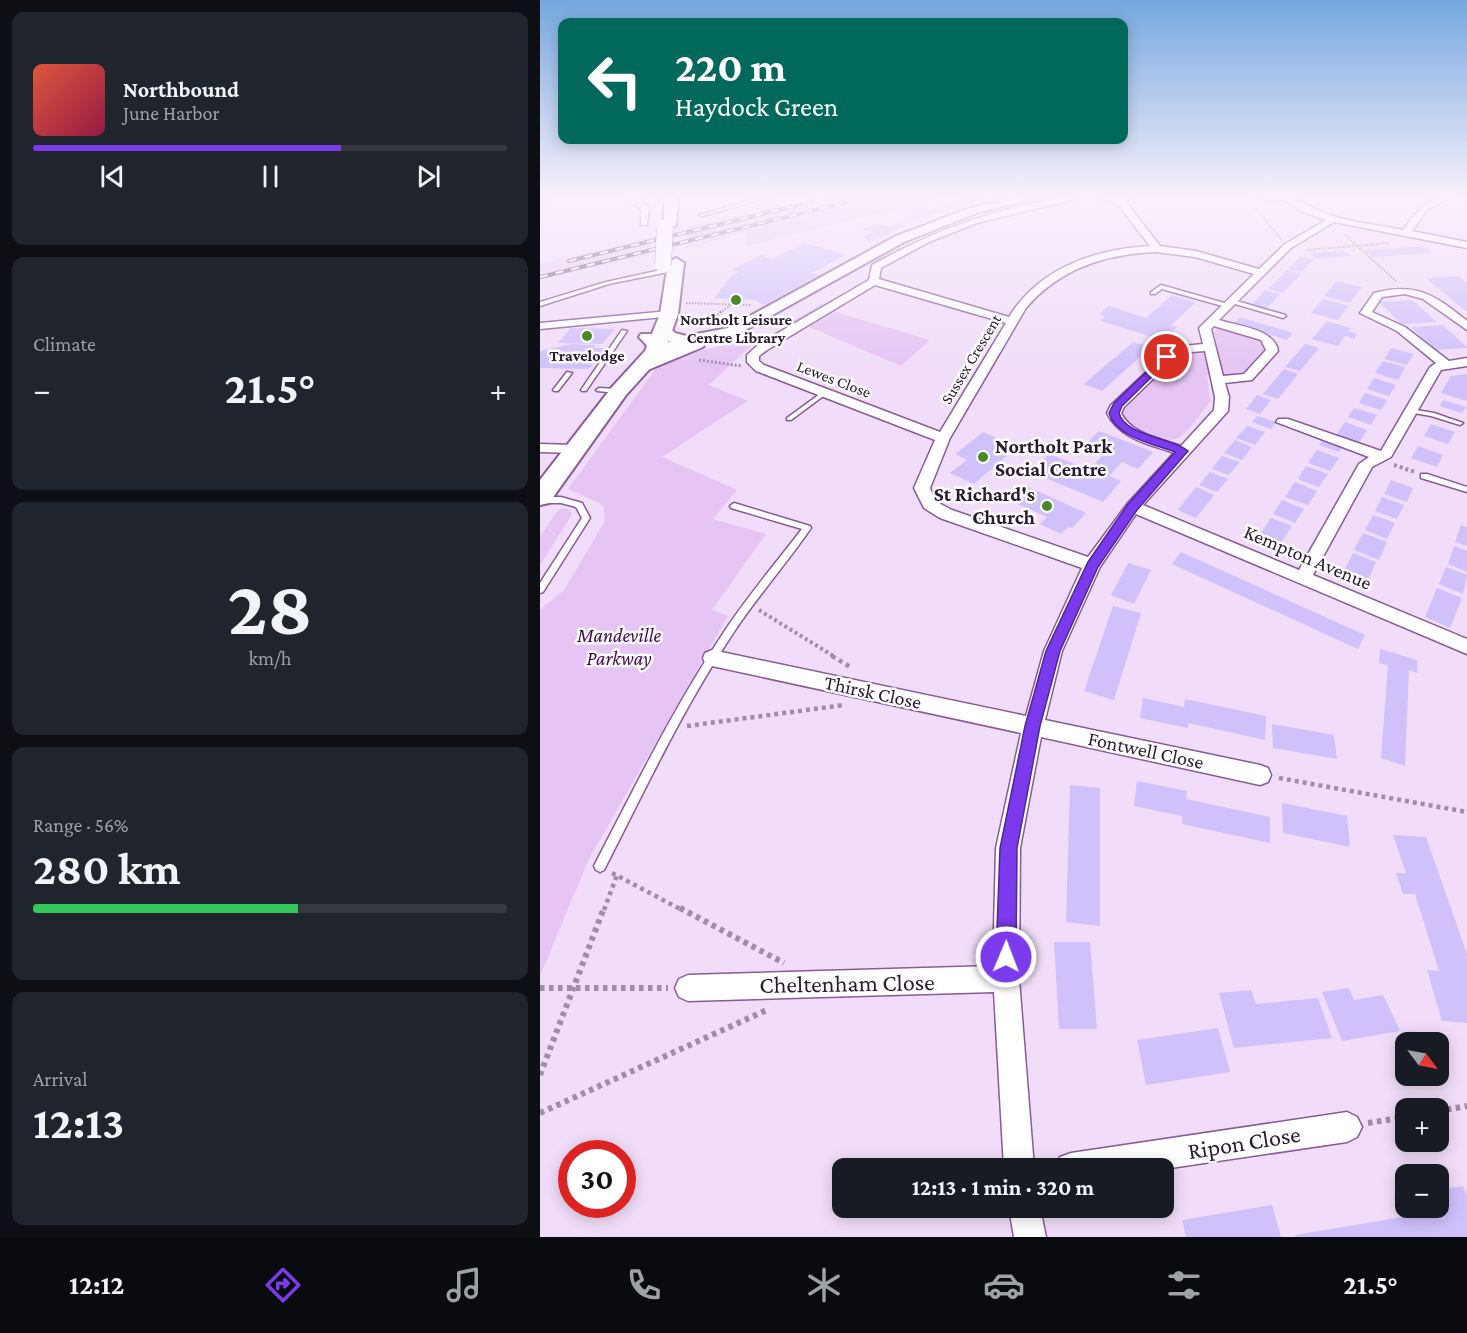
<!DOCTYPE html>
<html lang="en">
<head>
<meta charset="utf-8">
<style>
	:root { --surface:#171b24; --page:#20242c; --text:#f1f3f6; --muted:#9ea1a6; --line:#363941; --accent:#7c3aed }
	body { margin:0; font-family:"Crimson Pro",serif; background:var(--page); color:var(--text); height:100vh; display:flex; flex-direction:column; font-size:22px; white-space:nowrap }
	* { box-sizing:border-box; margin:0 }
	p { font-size:20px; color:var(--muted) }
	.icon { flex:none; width:33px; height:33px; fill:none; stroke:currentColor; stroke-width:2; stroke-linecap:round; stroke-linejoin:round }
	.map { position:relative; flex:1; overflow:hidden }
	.sheet { display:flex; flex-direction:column; gap:12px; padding:12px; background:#0d0f14; width:540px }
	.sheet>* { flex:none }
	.banner { position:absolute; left:18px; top:18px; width:570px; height:126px; border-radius:12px; box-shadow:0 3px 15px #0003; background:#00695c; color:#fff; overflow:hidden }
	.needle { width:39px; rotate:122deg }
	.fabs { position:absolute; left:855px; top:1032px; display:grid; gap:12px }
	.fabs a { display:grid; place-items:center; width:54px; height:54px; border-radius:12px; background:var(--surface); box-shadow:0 3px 15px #0003; font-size:30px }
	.speed { position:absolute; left:18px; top:1140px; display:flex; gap:12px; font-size:30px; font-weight:700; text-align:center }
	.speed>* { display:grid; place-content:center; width:78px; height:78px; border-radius:50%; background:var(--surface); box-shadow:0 3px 15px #0003; line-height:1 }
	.speed .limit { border:9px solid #d22; background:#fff; color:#111 }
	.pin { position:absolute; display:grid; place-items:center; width:51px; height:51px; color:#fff; margin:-26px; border:3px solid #fff; border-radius:50%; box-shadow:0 2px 6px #0007 }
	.me { position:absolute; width:66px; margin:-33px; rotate:1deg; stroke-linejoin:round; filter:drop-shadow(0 0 4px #0008) }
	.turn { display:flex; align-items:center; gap:21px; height:126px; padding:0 18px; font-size:27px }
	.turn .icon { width:78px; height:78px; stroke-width:2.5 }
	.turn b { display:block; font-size:42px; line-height:51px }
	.big { font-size:45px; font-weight:700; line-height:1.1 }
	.sheet .tile { flex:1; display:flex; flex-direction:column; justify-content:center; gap:9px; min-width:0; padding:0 21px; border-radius:12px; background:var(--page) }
	.sheet .dial { align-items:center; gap:0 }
	.dial b { font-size:78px; line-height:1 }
	.song { display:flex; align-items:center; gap:18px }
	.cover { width:72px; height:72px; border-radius:9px; background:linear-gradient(135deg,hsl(10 70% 55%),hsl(340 70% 35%)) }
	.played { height:6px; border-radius:3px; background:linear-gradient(90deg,var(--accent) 65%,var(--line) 65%) }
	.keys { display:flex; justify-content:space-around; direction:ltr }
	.heat { display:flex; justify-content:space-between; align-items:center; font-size:33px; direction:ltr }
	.charge { height:9px; border-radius:4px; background:linear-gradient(90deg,#34c759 56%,var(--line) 0) }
	.trip { position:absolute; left:292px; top:1158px; width:342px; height:60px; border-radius:12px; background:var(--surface); box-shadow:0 3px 15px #0003; font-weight:700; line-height:60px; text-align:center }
	.dock { display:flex; height:96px; justify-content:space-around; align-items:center; background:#090b0e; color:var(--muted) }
	.dock .icon { width:42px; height:42px }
	.dock .current { color:var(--accent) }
	.dock b { font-size:27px; color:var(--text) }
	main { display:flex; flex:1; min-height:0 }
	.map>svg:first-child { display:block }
	.built { fill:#ecccf9 }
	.green { fill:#e6c4f3 }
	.building { fill:#d0c1fb }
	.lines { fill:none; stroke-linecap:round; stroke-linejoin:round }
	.service-casing { stroke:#885b99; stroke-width:3 }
	.minor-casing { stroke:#885b99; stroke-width:3 }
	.tertiary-casing { stroke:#885b99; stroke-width:4 }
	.primary-casing { stroke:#885b99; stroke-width:4 }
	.path-far4 { stroke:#9f8ca6; stroke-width:2; stroke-dasharray:1.5 1.5; stroke-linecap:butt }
	.path-far3 { stroke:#9f8ca6; stroke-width:3; stroke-dasharray:2 2; stroke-linecap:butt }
	.path-far2 { stroke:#9f8ca6; stroke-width:4; stroke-dasharray:3 3; stroke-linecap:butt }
	.path-far1 { stroke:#9f8ca6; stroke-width:4.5; stroke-dasharray:4 4; stroke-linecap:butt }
	.path { stroke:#9f8ca6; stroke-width:6; stroke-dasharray:4.5 4.5; stroke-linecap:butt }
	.service { fill:#fff; fill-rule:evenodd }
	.minor { fill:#fff; fill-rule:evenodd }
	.tertiary { fill:#fff; fill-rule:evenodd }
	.primary { fill:#fff; fill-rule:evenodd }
	.rail-casing { stroke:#725f7a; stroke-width:4 }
	.rail { stroke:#fff; stroke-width:2; stroke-dasharray:8; stroke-linecap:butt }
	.primary-bridge-casing { stroke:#885b99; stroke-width:17; stroke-linecap:butt }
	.primary-bridge { stroke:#fff; stroke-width:16 }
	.route { fill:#7c3aed; stroke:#51269a; stroke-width:1.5 }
	.poi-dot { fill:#4a8828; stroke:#fff; stroke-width:2 }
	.labels { text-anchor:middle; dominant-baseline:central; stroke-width:5; stroke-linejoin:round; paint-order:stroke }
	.far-poi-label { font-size:16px; font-weight:bold; fill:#2b1932; stroke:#fff }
	.far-street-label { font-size:16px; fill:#2b1932; stroke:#fff }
	.poi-label { font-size:20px; font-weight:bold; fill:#2b1932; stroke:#fff; text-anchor:start }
	.street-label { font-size:20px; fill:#2b1932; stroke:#fff }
	.park-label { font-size:20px; font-style:italic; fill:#440756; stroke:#fff }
	.near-street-label { font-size:24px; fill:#2b1932; stroke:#fff }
</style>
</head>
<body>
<main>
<section class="sheet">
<div class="tile">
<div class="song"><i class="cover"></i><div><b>Northbound</b><p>June Harbor</p></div></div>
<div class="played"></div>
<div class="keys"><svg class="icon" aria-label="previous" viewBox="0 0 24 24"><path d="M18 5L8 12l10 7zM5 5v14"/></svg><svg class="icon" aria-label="pause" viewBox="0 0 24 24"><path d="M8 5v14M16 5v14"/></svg><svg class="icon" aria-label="next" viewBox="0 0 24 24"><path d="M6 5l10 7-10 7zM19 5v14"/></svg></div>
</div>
<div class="tile"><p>Climate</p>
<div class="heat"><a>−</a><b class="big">21.5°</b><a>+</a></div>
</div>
<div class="tile dial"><b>28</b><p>km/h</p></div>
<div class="tile"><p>Range · 56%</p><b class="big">280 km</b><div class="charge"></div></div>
<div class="tile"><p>Arrival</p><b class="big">12:13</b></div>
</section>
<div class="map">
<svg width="927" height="1237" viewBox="0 0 927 1237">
	<rect width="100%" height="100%" fill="#f1ddf9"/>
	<g class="built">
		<path d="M280,197h65l-199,49 2,-19z"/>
		<path d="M112,237l-2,18 -110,25v-16z"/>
	</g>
	<g class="green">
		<path d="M345,197h61l-200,49 2,-14 -62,16v-2z"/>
		<path d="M295,312l95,28 -29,26 -92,-39z"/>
		<path d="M678,328c16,1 43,7 49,22l-22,25h-38l3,27c-9,10 -20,29 -32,36 -13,8 -48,-11 -57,-20l3,-10 54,-54 39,-1 -3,-22z"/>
		<path d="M192,343h22l-45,42 39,16 -86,56 75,33 -24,29 53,15 -54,76 16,6 -140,245 -48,115v-366l24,-20 41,-69 -2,-16 -35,-16 87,-119 26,-14z"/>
		<path d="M19,509h9l4,4 -2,5 -30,47v-29z"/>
	</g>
	<g class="building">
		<path d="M426,198l5,3 -22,8 -8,-5z"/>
		<path d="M259,205l5,3 -90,21 5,4 -32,7 -1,-5 2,-8 19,-5 5,5z"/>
		<path d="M397,207l8,4 -34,11 -6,-2 7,-3 -7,-4 15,-5 10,2z"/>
		<path d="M358,223l7,3 -33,15 -8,-3 6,-5 -9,-3 15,-6 14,3z"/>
		<path d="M265,243l41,12 -35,18 8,2 -55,30 -9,-5 -41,-2 18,-23 8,-3 -8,-3 29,-14 11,4z"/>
		<path d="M884,246l9,7 -60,4 -8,-7z"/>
		<path d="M804,251l7,5 -35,3 -6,-6z"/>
		<path d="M761,256l13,4 -13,12 -13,-3z"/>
		<path d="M748,270l13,4 -18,19 -15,-4z"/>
		<path d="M918,276l9,7v29l-41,-34z"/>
		<path d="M796,281l26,6 -12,16 -26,-7z"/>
		<path d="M725,290l15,4 -14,15 -15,-4z"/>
		<path d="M632,295l24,7 -25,23 6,2 -14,13 -63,-19 5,-5 -6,-2 10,-8 37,12z"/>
		<path d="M783,299l26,7 -11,14 -27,-7z"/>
		<path d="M872,300l25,22 -35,2 -23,-22z"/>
		<path d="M282,304l7,2 -36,22 -7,-3z"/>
		<path d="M700,317l53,16 -6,7 -54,-16z"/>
		<path d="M787,321l24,7 -3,3 9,3 -3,5 -9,-3 -7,10 -26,-7z"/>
		<path d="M903,325l24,22v1l-33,2 -23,-23z"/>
		<path d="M31,328l44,1 -13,15 -44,-1z"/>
		<path d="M593,342l18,5 -49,44 -18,-7z"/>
		<path d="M32,344l24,1 -3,3h13l-17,21 -49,-1v-17z"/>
		<path d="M765,344l14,4 -19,23 -15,-4z"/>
		<path d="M851,348l23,6 -7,11 -23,-6z"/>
		<path d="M843,361l22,6 -7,13 -23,-7z"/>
		<path d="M744,369l14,5 -20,25 -15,-5z"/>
		<path d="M927,374v27l-26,-8 10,-17z"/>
		<path d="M834,378l22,7 -7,11 -22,-7z"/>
		<path d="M825,393l22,7 -6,10 -22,-7z"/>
		<path d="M717,395l14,5 -11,14 -14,-5z"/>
		<path d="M903,400l23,7 -4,6 -22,-7z"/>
		<path d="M814,408l23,7 -6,10 -23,-8z"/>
		<path d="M717,416l19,6 -5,7 -19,-7z"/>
		<path d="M805,422l22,8 -8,13 -23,-8z"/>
		<path d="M891,424l24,8 -7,12 -24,-8z"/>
		<path d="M707,426l18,6 -10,13 -19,-7z"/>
		<path d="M559,431l54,21 -15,17 -16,-7 -13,14 12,5 -18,21 -72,-30 18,-18 40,16 13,-14 -20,-8z"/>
		<path d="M443,432l34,15 -43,37 -24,-11 17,-13 -12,-6z"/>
		<path d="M783,438l21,7 -5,7 -20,-7z"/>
		<path d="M695,440l17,7 -10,13 -18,-7z"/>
		<path d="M878,446l25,9 -6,12 -26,-9z"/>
		<path d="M777,450l22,8 -9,13 -22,-8z"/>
		<path d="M682,456l18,6 -11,13 -17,-6z"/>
		<path d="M766,466l22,8 -9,13 -21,-8z"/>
		<path d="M670,472l18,7 -11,13 -18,-7z"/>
		<path d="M851,480l22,8 -6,14 -23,-8z"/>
		<path d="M755,482l22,9 -9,14 -23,-8z"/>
		<path d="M484,485l62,28 -14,15 -4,-1 -7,7 -21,-10 7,-7 -39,-17z"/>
		<path d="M656,487l18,8 -18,23 -18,-8z"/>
		<path d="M842,497l22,8 -7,14 -22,-8z"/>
		<path d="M742,500l22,9 -9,14 -22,-9z"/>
		<path d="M833,515l22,8 -8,16 -22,-9z"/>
		<path d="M731,518l21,8 -16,25 -21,-9z"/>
		<path d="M921,525l6,2v19l-12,-4z"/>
		<path d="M823,533l24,9 -8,18 -25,-10z"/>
		<path d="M914,546l13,5v21l-19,-8z"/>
		<path d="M641,552l184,83 -7,14 -186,-85z"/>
		<path d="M813,553l23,9 -12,27 -24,-10z"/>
		<path d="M588,563l23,7 -17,34 -23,-9z"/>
		<path d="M906,567l21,8 -4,19 -24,-10z"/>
		<path d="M897,588l25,10 -12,30 -25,-11z"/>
		<path d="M573,606l28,7 -27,87 -30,-9z"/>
		<path d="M840,649l37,11v13l-8,-3 -4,96 -24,-8 7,-93 -9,-2z"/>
		<path d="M603,698l41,9 1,-8 81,17 -1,24 -77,-17v5l-48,-10z"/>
		<path d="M732,724l62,11 3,24 -64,-11z"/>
		<path d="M597,781l50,10 -1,8 84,18v26l-88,-19v-8l-48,-10z"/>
		<path d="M530,785l30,3v138l-34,-4z"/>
		<path d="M742,803l65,13 3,31 -67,-14z"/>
		<path d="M853,835l33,2 41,117v69l-25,-2 -15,-51 12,1 -24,-77h-12l-7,-21h10z"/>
		<path d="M514,942h36l7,87h-38z"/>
		<path d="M809,988l5,12 29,-5 17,36 -58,10 -20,-49z"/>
		<path d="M711,990l5,14 62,-6 14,40 -98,10 -15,-55z"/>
		<path d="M678,1028l12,44 -84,13 -9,-45z"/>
		<path d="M923,1186l4,10v41h-171l-1,-2 107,-18 -8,-20 12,-2v13h32v-18z"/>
		<path d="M732,1205l9,32h-95l-4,-17z"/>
	</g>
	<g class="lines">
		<g class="service-casing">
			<g id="service">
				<path d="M223,197h6l-66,19 -4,-1z"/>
				<path d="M449,197l2,2 -17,4 -2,-1z"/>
				<path d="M713,197l19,2 26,-2 -26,4z"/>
				<path d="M121,270l2,1v2l-54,11 -69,22v-4l66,-20z"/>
				<path d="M621,285l67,19 1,1 -3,2 -64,-18 -7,5h-4v-2z"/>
				<path d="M690,299l55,16 1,1 -3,2 -55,-16v-2z"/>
				<path d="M82,330l5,1 -41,60h-4l-1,-1z"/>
				<path d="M27,372l5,1 -14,18h-4l-1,-1z"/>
				<path d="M59,388l20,1 3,2 -3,2 -22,-2 -1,-1z"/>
				<path d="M284,391l3,2 -1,1 -35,26h-4v-2z"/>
				<path d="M870,409l24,4 29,10 -3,2 -29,-9 -23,-4v-2z"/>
				<path d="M881,474h6l40,13v5l-46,-14z"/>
				<path d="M0,497h21l21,6 8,15 -47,74 -3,1v-10l42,-65 -6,-11 -15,-4h-21z"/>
				<path d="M194,503l76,23 1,2c-26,38 -56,71 -81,110 -49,74 -86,154 -126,232l-4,2 -4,-2 -2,-4 2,-4c40,-77 78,-155 126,-227 24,-37 53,-71 80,-106l-71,-21 -1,-2z"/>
			</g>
		</g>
		<g class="minor-casing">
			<g id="minor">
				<path d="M0,197h11l-11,4z"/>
				<path d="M86,197h9l14,10 -2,18h-6v-15z"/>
				<path d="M220,197h14l-4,3z"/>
				<path d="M526,197h18l-107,26 -48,19 -48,26 -2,11 130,38c30,-49 86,-68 141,-71l-34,-44 -24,-5h41l-8,4 35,45 36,5 63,18 26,-25 41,-24 -23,-8 -22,-15c17,0 35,14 52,19 23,7 47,9 70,14 13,-17 23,-33 46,-33l-23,14 -14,20 55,11v6l-133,-26 -43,26 -72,72c19,6 56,9 59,31l-26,29 -27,3 4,14 -1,14 -85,94 156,65 60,-106 10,-7 -93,-35 2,-3h10l93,32 49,-84 6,-4 -39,-32 -37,-18 14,-20c42,-11 61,2 93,28v9l-44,-31 -18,-5 -23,3 -10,15 33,15 44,34 18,-3v8l-26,4 -50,87 -19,10 -59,108 154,64v15l-331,-140 -36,53 -38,84 -17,69 215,45 8,3 3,7 -3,7 -8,3 -219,-48 -21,111 -1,131 15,189h-30l-10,-176 -306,9 -9,-4 -4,-9 4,-9 9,-4 305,-9 3,-118 25,-115 -309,-67 -7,-3 -2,-5 2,-5 7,-3 314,66 18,-65 38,-83 -142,-50 -16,-10 -10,-20 21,-48 -179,-69 -9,-9v-7l12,-11 110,-64 3,-15c62,-35 124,-57 194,-68zM616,252l39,5 59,17 -55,54 4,16 -30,3 -62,58 -4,8c13,26 42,31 67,40l-46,50 -40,54 -136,-47 -17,-9 -5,-13 20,-50 76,-130c33,-39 79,-54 130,-56zM335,285l131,38 -66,109 -176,-67 -5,-4v-5l8,-6zM674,326l47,14 5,10 -22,24 -21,2 -12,-47zM665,351l10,46 -1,13 -33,36c-20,-7 -50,-12 -60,-33l3,-6 56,-54z"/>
				<path d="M129,311l4,1v4l-133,13v-6z"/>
				<path d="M0,444l36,1 7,4 -7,4 -36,-1z"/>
				<path d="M807,1112l10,5 5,10 -5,10 -10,5 -183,27 -108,-1 4,-11 11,-4z"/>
				<path d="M469,1208h31l6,29h-32z"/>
			</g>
		</g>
		<g class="tertiary-casing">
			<path id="tertiary" d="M480,197h18l-61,16 -73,29 -166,92 -33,9 -2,4 -60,25 -8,-5 29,-17 -15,-2 -10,-11 2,-3h10l7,7 12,1 -13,-12 2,-3h10l6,6 11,3 42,-8 168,-92 74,-28z"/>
		</g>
		<g class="primary-casing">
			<g id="primary">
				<path d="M124,197h14l-2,29 -5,1 -7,-4z"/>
				<path d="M136,258l8,5 -6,51 -14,39 -38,42 -77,108 -9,2v-25l72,-93 33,-36 15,-37 8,-51z"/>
			</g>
		</g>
		<g class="path-far4">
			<path d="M715,208l26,31"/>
			<path d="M144,233l46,-9"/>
			<path d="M804,234l52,47"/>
			<path d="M767,250l82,-7"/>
			<path d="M146,303l65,2"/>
			<path d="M180,313l12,-9"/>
		</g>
		<g class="path-far3">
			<path d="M167,322l15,-11"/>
			<path d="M159,360l43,6"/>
		</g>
		<g class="path-far2">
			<path d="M854,465l21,7"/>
			<path d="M219,610l76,47"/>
		</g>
		<g class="path-far1">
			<path d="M292,656l20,12"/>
			<path d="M147,726l157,-21"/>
			<path d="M739,778l188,34"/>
			<path d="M72,873l70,37"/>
			<path d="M64,910l13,-35"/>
		</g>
		<g class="path">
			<path d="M140,908l104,55"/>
			<path d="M0,988h128"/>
			<path d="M0,1075l64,-167"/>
			<path d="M898,1111l29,-5"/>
			<path d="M0,1113l229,-104"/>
			<path d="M828,1123l38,-6"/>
		</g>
		<use href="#service" class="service"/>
		<use href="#minor" class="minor"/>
		<use href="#tertiary" class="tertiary"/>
		<use href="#primary" class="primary"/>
		<g class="rail-casing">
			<g id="rail">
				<path d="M29,261l262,-64"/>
				<path d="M0,277l329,-80"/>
			</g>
		</g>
		<use href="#rail" class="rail"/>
		<g class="primary-bridge-casing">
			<path id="primary-bridge" d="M123,265l2,-38"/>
		</g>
		<use href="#primary-bridge" class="primary-bridge"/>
	</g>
	<linearGradient id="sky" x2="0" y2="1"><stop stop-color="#75a8df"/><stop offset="0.53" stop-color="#f9f0fc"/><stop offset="1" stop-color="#f9f0fc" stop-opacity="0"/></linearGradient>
	<rect width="927" height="370" fill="url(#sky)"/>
	<path class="route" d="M624,355l8,2 -50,49 -3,7c6,23 52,24 69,38l-51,59 -39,57 -38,84 -20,75 -23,122 -1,109 -3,7 -7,3 -7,-3 -3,-7 4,-109 25,-122 21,-75 42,-89 40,-58 47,-52c-21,-8 -60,-15 -66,-39l5,-10z"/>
	<g class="poi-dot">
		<circle cx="196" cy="300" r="6"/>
		<circle cx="47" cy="336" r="6"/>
		<circle cx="443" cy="457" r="6"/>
		<circle cx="507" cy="506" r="6"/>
	</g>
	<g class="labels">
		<g class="far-poi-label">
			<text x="196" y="319">Northolt Leisure<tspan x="196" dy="18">Centre Library</tspan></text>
			<text x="47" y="355">Travelodge</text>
		</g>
		<g class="far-street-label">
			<text transform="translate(431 359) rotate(-59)">Sussex Crescent</text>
			<text transform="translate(294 379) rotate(21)">Lewes Close</text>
		</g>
		<g class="poi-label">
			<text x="455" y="446">Northolt Park<tspan x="455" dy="23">Social Centre</tspan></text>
			<text x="495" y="494" text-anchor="end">St Richard's<tspan x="495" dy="23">Church</tspan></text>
		</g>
		<g class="street-label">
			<text transform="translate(768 557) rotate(23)">Kempton Avenue</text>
			<text transform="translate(333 692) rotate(12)">Thirsk Close</text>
			<text transform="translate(606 750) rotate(12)">Fontwell Close</text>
		</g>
		<g class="park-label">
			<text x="79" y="635">Mandeville<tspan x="79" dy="23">Parkway</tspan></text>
		</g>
		<g class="near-street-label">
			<text transform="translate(307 983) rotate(-1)">Cheltenham Close</text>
			<text transform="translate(704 1142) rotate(-9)">Ripon Close</text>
		</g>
	</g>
</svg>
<div class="fabs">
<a><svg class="needle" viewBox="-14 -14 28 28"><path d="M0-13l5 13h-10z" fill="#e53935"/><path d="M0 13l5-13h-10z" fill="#9ea1a6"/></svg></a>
<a>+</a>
<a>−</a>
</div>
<div class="speed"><div class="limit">30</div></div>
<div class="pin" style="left:627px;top:357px;background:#d93025"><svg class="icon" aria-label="arrive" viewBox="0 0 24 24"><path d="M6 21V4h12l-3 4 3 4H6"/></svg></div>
<svg class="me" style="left:466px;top:957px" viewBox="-20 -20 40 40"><circle r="17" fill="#7c3aed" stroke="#fff" stroke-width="3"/><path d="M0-11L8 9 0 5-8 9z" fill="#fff"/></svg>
<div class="trip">12:13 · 1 min · 320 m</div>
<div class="banner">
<div class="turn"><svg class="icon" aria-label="left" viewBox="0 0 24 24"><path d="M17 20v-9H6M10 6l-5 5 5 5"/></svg><div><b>220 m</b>Haydock Green</div></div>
</div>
</div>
</main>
<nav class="dock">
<b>12:12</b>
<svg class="icon current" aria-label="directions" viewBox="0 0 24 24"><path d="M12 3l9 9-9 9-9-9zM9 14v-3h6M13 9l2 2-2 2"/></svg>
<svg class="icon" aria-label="music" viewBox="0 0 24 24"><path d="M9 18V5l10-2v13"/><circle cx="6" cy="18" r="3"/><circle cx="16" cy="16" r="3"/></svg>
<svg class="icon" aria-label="phone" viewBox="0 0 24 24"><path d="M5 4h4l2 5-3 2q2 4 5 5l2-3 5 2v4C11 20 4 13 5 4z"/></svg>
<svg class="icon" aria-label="climate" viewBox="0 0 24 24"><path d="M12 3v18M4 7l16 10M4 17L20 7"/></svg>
<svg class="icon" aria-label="car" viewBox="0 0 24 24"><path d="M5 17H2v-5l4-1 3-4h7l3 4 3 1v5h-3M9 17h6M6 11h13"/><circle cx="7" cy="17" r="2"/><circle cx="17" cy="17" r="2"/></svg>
<svg class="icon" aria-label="filters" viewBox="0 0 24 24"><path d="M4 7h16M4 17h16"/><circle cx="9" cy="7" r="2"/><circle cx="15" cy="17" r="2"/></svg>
<b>21.5°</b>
</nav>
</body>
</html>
